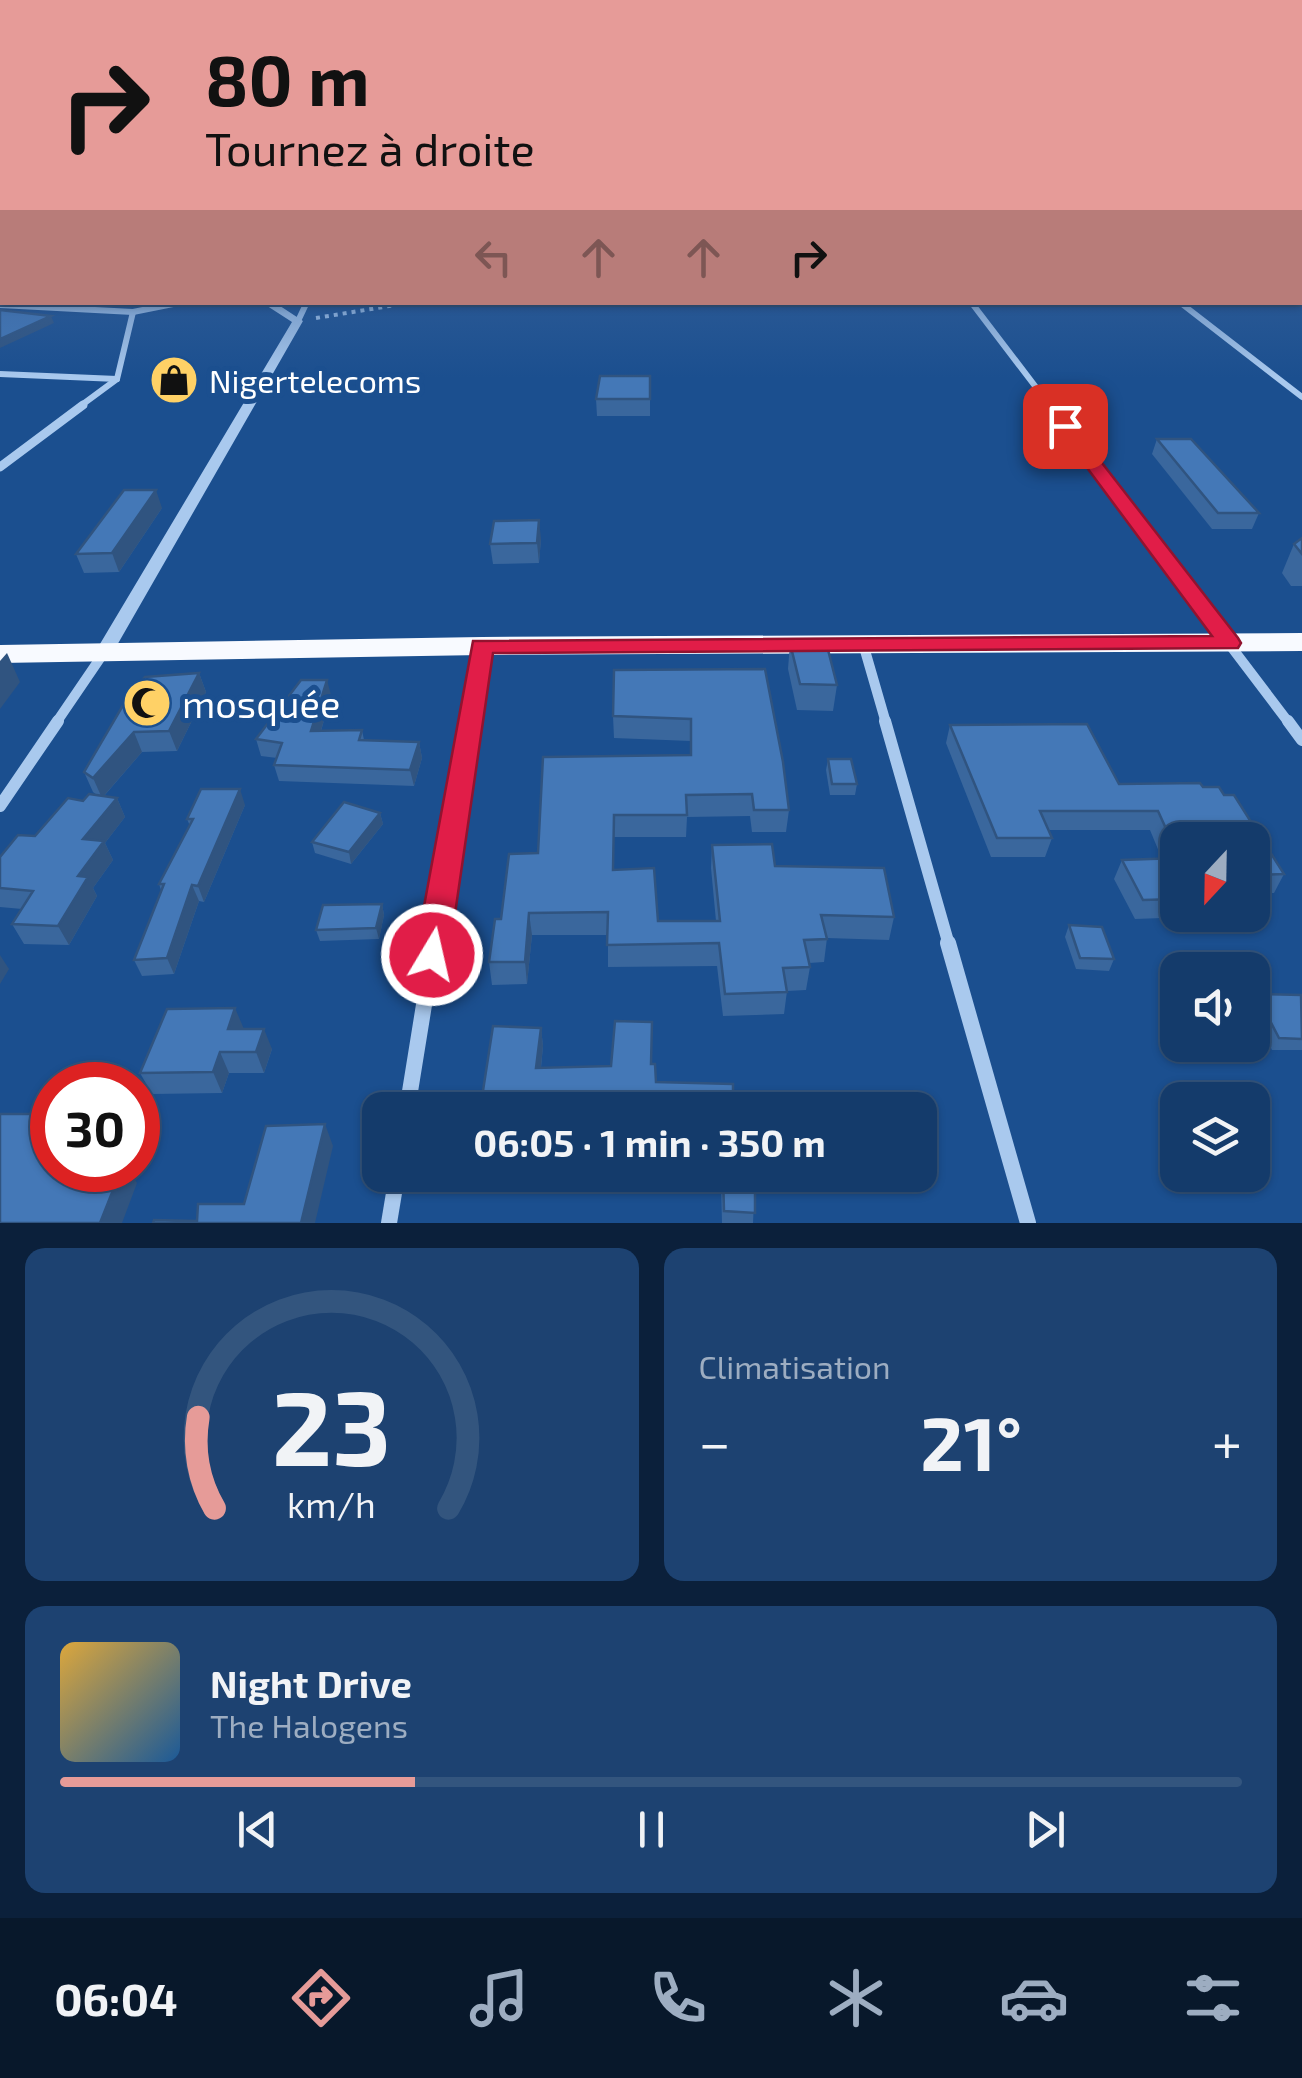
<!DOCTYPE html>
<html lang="fr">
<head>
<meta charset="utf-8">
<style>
	:root { --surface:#143b6b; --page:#1d4271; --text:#f1f3f6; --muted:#9dadc1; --line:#33557e; --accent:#e69b98 }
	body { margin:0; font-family:"Exo 2",sans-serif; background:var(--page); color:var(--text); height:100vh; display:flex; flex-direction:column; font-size:38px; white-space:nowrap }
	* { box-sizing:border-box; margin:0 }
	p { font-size:32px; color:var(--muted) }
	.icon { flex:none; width:55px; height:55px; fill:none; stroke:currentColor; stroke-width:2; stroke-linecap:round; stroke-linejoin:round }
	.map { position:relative; height:1223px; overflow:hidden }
	.sheet { display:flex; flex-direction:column; gap:25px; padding:25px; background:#0b203b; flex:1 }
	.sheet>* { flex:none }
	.guide { position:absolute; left:0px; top:0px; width:1302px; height:305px; box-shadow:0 2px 8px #0004,0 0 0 2px var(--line); background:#e69b98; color:#111; overflow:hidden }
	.needle { width:65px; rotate:202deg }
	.fabs { position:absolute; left:1160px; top:822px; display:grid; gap:20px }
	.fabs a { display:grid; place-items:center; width:110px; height:110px; border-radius:20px; background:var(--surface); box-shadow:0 2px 8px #0004,0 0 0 2px var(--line); font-size:50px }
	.speed { position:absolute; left:30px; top:1062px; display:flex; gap:20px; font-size:50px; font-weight:700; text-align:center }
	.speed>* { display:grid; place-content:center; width:130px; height:130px; border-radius:50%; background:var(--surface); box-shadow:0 2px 8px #0004,0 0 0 2px var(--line); line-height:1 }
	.speed .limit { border:15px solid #d22; background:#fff; color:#111 }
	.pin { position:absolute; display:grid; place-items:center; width:85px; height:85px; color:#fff; margin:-42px; border-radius:20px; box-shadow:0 5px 15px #0006 }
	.me { position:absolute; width:110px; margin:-55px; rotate:9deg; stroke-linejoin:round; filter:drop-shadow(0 0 8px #0008) }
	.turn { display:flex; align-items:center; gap:35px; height:210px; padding:0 40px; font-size:45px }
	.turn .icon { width:130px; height:130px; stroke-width:2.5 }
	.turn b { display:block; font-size:70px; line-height:85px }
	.lanes { display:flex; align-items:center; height:95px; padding:0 40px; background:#0003; justify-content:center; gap:50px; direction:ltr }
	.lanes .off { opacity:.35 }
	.big { font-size:75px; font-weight:700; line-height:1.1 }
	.sheet .widget { flex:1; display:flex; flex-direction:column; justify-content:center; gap:15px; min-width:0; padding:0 35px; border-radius:20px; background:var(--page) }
	.sheet .dial { align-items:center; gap:0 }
	.dial svg { height:260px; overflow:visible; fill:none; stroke:var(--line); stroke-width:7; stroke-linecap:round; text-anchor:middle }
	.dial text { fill:var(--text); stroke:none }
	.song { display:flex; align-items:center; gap:30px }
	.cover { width:120px; height:120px; border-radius:15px; background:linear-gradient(135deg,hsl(40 70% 55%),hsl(210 70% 35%)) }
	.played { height:10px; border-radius:5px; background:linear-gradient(90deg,var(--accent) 30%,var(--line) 30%) }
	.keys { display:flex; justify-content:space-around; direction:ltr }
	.heat { display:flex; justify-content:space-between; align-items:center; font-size:55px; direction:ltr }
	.sheet .tiles { flex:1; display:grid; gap:25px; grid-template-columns:1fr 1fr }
	.widget:last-child { grid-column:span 2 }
	.trip { position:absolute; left:362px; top:1092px; width:575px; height:100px; border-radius:20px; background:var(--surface); box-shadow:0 2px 8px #0004,0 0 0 2px var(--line); font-weight:700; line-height:100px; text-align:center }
	.tabs { display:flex; height:160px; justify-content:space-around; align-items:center; background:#08182b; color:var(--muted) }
	.tabs .icon { width:70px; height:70px }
	.tabs .current { color:var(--accent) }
	.tabs b { font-size:45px; color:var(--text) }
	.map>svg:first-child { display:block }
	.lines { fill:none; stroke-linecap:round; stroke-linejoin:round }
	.path { stroke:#a9c9ee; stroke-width:4; stroke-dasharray:4 5; stroke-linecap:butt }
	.minor-far4 { stroke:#a9c9ee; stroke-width:6 }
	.minor-far3 { stroke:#a9c9ee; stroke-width:9 }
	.minor-far2 { stroke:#a9c9ee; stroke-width:10 }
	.minor-far1 { stroke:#a9c9ee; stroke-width:12 }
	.minor { stroke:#a9c9ee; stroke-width:16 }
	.tertiary { fill:#a9c9ee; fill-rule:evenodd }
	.trunk { fill:#f8faff; fill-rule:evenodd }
	.wall { fill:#3a679d }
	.shaded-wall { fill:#305480 }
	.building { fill:#4478b7; stroke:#305480; stroke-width:2.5 }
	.route { fill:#e11d48; stroke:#92132f; stroke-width:2.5 }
	.labels { text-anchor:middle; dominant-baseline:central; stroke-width:10; stroke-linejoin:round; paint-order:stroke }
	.far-poi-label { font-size:32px; fill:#fff; stroke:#1b4f8f; text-anchor:start }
	.poi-label { font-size:38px; fill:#fff; stroke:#1b4f8f; text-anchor:start }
</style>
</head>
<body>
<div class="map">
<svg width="1302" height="1223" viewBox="0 0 1302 1223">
	<rect width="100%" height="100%" fill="#1b4f8f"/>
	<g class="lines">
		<path class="path" d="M316,318l98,-16"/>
		<g class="minor-far4">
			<path d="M971,302l80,105"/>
			<path d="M1182,304l120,93"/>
			<path d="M0,305l133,7 50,-10"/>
			<path d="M298,321l9,-19"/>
			<path d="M0,374l117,5"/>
			<path d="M79,407l38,-28 16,-67"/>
		</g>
		<g class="minor-far3">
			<path d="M1049,405l107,142"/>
			<path d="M0,467l83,-62"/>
		</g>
		<g class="minor-far2">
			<path d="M1154,545l135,178"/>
			<path d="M864,647l22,76"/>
			<path d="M56,723l47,-69"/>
			<path d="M469,723l13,-77"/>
		</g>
		<g class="minor-far1">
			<path d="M885,721l64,224"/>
			<path d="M1288,721l14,19"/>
			<path d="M0,806l58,-85"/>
			<path d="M434,945l36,-224"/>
		</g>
		<g class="minor">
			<path d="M948,943l80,280"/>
			<path d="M407,1110l27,-167"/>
			<path d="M389,1223l8,-48"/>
		</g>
		<path class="tertiary" d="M261,302h13l29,19 -191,333 -9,6 -7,-2 -2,-4 198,-332z"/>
		<path class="trunk" d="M1302,633v18l-820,4 -482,8v-18l482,-8z"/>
	</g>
	<g class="wall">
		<path d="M650,376v40h-53l-1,-17z"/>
		<path d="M1157,439l102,74 -7,16h-40l-60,-75z"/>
		<path d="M162,508l-43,64 -35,1 -8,-19z"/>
		<path d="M1302,538v48h-11l-9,-13 12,-29z"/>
		<path d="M541,539l-2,24 -46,1 -3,-20z"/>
		<path d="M790,643l47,42 -4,26 -36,-1 -9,-41z"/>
		<path d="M765,669l24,141 -3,22h-34l-2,-16 -63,1 -1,20h-72v33l44,51h58l-5,-53 1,-23 63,21 119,51 -5,23 -62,-2 -3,24 -15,1 1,4 -4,23 -19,1 -3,23 -61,2 -6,-50 -109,1v-32h-76l-5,49 -35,1 -3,-23 12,-43 37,-66 152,-98 1,-14 -77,-3 -1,-22z"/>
		<path d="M199,673l7,19 -29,59 -35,1 -38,44 13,2 8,19 -20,26 8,17 -20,28 4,8 -28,49 -45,-1 -12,-20 10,-15 -22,-2v-50l35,-21 48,-35 14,-6 -4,-3 -9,-20z"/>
		<path d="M331,695l-10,36 41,-1 2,10 55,2 3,16 -8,28 -135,-5 -5,-16 3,-7 -16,-2 -5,-17z"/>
		<path d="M1087,724l32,60 81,-1 3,4h16l5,8h10l50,79 -10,19h-22v-53h-74v75h39l-1,1 -81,3 -21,-40 8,-19 40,-1 -12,-29h-102l4,8 -7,19h-54l-45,-114 4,-18z"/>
		<path d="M828,759l29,25 -2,11h-25l-4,-25z"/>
		<path d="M245,805l-41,97 -5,-1 -25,73 -32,2 -8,-16 27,-70 -2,-6 31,-58 -3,-7z"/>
		<path d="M380,813l3,11 -32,40 -36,-11 -3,-11z"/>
		<path d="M382,904l2,11 -5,24 -59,2 -4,-11z"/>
		<path d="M1069,925l45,34 -5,12 -33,-2 -11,-32z"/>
		<path d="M1256,994l46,2v54h-30l-20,-39v-11z"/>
		<path d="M541,1028l2,18 -2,22 110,-4 5,18 77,2 -1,24 144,2h-396z"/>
		<path d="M244,1029l28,20 -8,24h-35l-7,20 -70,1 -12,-21z"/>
		<path d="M714,1175h177l-4,14 -132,-10 -2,44h-31l-1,-40h-7z"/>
	</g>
	<g class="shaded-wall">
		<path d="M51,316l3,7 -54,25v-9z"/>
		<path d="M156,490l6,18 -43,64 -7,-19z"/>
		<path d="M539,520l2,19 -2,24 -2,-20z"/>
		<path d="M7,653l13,29 -20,27v-48z"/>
		<path d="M199,673l7,19 -29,59 -8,-20z"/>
		<path d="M327,680l4,15 -15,53 -5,-17z"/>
		<path d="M134,732l8,20 -40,46 -9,-20z"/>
		<path d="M419,742l3,16 -8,28 -4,-16z"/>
		<path d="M240,789l5,16 -41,97 -6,-16z"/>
		<path d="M117,798l8,19 -20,26 8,17 -20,28 4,8 -28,49 -11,-19 20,-50 5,-37z"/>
		<path d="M380,813l3,11 -32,40 -2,-12z"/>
		<path d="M192,885l7,16 -25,73 -7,-16z"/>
		<path d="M382,904l2,11 -5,24 -3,-11z"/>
		<path d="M529,913l3,22 -5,49 -2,-22z"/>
		<path d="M0,955l9,14 -9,15z"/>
		<path d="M235,1008l9,21h-16z"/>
		<path d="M541,1028l2,18 -4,40 -3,-18z"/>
		<path d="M264,1029l8,20 -8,24 -8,-21z"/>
		<path d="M220,1052l9,21 -7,20 -9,-21z"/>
		<path d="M325,1124l8,22 -18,77h-14z"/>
		<path d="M121,1170h8l8,13 -15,40h-22z"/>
	</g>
	<g class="building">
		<path d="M0,207h2v39l-2,1z"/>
		<path d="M0,310l51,6 -51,23z"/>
		<path d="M600,376h50v23h-54z"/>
		<path d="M1157,439h34l68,74h-41z"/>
		<path d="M124,490h32l-44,63 -36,1z"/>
		<path d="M539,520l-2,23 -47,1 4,-23z"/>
		<path d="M1302,538v16l-8,-10z"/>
		<path d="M826,642l11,43 -37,-1 -10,-41z"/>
		<path d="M765,669l18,93 6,48h-35l-2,-16 -66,1 1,20h-73l-1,55 41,-2 4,53h62l-8,-76 60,-1 3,22 109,2 10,49 -73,-2 6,24 -23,1 6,27 -27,1 4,24 -62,2 -6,-51 -112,2 1,-33 -79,1 -4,49h-36l6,-43h6l8,-65 29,-1 5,-96 148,-2v-36l-78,-3 1,-46z"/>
		<path d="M199,673l-30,58 -35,1 -41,46 -9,-6 45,-77 16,-18z"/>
		<path d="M301,680h26l-16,51 51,-1 -3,10 60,2 -9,28 -136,-5 8,-22 -26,-4z"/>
		<path d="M1087,724l32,60 81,-1 3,4h16l5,8h10l50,79 -32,1v-35h-74v15l-20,-44h-118l12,27h-55l-47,-113z"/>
		<path d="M828,759h23l6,25h-25z"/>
		<path d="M201,789h39l-42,97 -6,-1 -25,73 -33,2 30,-76h-5l34,-65h-6z"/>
		<path d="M89,794l28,4 -34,41 21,2 -26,35 10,1 -30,49 -46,-2 21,-33 -33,-3v-31l18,-22 17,1 33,-38 15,3z"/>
		<path d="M344,802l36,11 -31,39 -37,-10z"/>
		<path d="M1178,858v41l-35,1 -21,-40z"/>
		<path d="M382,904l-6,24 -60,2 7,-25z"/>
		<path d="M1069,925l33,2 12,32 -34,-1z"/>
		<path d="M1256,994l45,1 1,44 -23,-1z"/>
		<path d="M235,1008l-7,21h36l-8,23h-36l-7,20 -73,1 27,-64z"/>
		<path d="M615,1021l37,1 -1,42h4l1,18 77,2v18l-27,1v4l71,1v-4l99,6h-209v-5l-92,3v-10l-55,-1 -2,13h-38l13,-84 48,2 -5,40 75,-2z"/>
		<path d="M0,1114h52v56h69l-21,53h-100z"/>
		<path d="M325,1124l-24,99h-148l1,-3 43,1 1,-17h46l22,-78z"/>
		<path d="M723,1175h32v38l-31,-2z"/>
	</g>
	<linearGradient id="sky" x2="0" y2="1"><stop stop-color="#0f2b4f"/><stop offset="0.55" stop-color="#39639b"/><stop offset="1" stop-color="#39639b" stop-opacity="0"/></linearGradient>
	<rect width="1302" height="378" fill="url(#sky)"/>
	<path class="route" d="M1065,421l6,2 167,215 3,5 -3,5 -745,5 -44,302 -5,10 -12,5 -12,-5 -5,-10 58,-314 739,-5 -156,-210z"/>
	<defs>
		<g id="shop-disc" transform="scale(2.5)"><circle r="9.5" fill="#ffd166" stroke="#1b4f8f"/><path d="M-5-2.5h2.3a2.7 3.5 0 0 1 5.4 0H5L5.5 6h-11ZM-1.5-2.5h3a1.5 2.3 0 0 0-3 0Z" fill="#111"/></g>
		<g id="mosque-disc" transform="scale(2.5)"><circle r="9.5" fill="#ffd166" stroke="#1b4f8f"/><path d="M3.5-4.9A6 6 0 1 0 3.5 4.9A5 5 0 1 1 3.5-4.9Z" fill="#111"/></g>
	</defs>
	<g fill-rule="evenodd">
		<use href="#shop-disc" x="174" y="380"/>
		<use href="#mosque-disc" x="147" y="703"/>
	</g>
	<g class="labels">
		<g class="far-poi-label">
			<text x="209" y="380">Nigertelecoms</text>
		</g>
		<g class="poi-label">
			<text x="182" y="703">mosquée</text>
		</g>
	</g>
</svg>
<div class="fabs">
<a><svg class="needle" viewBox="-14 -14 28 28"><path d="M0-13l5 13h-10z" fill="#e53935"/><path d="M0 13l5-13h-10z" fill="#9dadc1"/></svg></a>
<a><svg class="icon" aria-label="sound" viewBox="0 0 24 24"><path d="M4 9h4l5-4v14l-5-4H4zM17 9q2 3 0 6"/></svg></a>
<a><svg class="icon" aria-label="layers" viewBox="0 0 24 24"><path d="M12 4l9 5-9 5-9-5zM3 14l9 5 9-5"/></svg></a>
</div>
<div class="speed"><div class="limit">30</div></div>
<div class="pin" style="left:1065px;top:426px;background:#d93025"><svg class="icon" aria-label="arrive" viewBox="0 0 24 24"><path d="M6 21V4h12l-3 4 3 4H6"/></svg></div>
<svg class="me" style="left:432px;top:955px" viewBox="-20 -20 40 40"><circle r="17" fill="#e11d48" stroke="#fff" stroke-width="3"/><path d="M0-11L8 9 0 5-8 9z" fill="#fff"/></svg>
<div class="trip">06:05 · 1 min · 350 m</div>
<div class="guide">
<div class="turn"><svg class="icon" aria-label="right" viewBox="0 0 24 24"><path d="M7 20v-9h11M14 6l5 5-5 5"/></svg><div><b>80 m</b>Tournez à droite</div></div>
<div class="lanes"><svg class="icon off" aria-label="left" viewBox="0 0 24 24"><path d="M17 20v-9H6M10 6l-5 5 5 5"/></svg><svg class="icon off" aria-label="ahead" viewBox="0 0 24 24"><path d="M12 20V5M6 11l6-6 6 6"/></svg><svg class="icon off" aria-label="ahead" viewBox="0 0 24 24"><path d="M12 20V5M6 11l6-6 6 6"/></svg><svg class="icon" aria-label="right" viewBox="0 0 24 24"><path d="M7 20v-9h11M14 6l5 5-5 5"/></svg></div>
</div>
</div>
<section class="sheet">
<div class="tiles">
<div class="widget dial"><svg viewBox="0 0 100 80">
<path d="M14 69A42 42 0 1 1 86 69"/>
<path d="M14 69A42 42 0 0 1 9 41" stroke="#e69b98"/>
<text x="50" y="56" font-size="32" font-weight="700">23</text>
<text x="50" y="72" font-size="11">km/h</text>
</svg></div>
<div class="widget"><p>Climatisation</p>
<div class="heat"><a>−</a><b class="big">21°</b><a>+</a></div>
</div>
<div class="widget">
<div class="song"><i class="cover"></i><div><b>Night Drive</b><p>The Halogens</p></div></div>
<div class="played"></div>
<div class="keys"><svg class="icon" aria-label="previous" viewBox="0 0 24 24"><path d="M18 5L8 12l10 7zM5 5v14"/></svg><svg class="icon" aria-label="pause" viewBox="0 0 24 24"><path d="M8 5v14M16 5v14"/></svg><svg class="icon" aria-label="next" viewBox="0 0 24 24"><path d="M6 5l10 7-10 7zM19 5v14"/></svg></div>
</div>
</div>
</section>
<nav class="tabs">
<b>06:04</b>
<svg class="icon current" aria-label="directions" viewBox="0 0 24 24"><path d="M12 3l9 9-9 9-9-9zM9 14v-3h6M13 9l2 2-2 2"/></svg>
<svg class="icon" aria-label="music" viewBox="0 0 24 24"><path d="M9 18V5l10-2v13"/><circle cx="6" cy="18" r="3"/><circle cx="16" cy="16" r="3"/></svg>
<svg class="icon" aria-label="phone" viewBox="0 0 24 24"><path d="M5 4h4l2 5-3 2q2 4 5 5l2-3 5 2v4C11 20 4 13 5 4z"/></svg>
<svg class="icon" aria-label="climate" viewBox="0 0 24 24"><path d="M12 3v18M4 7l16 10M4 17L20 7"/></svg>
<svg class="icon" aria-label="car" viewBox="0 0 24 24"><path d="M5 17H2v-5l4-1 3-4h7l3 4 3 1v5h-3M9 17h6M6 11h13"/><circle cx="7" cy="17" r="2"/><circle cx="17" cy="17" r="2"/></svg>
<svg class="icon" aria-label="filters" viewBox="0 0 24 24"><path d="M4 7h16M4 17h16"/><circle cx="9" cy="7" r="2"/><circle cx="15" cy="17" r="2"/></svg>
</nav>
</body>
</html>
